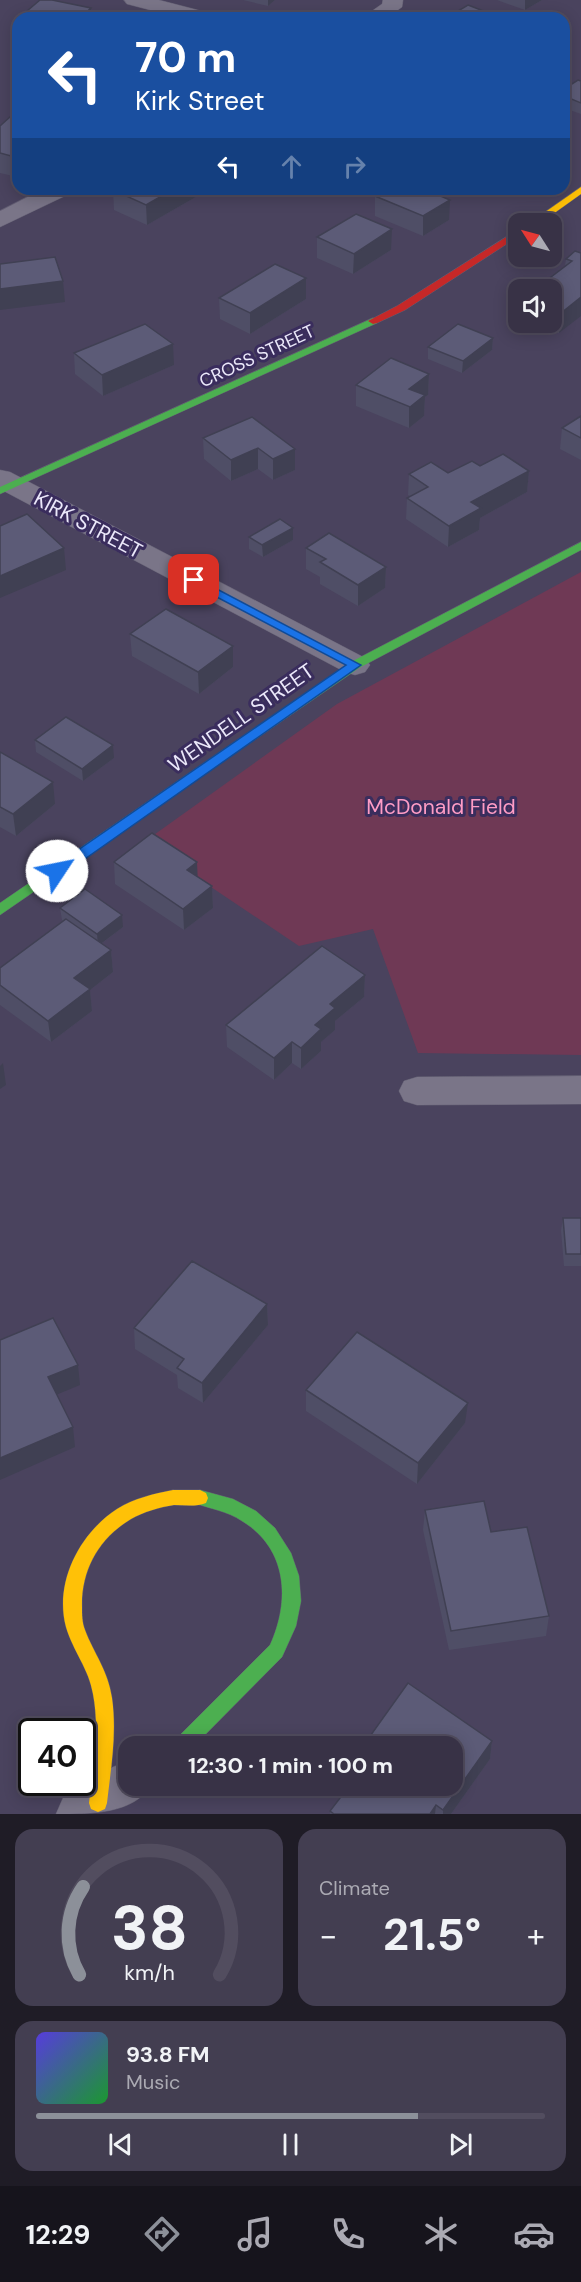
<!DOCTYPE html>
<html lang="en">
<head>
<meta charset="utf-8">
<style>
	:root { --surface:#383246; --page:#433e51; --text:#f1f3f6; --muted:#abaab3; --line:#524d5f; --accent:#8c9099 }
	body { margin:0; font-family:"DM Sans",sans-serif; background:var(--page); color:var(--text); height:100vh; display:flex; flex-direction:column; font-size:22px; white-space:nowrap }
	* { box-sizing:border-box; margin:0 }
	p { font-size:20px; color:var(--muted) }
	.icon { flex:none; width:33px; height:33px; fill:none; stroke:currentColor; stroke-width:2; stroke-linecap:round; stroke-linejoin:round }
	.map { position:relative; height:1814px; overflow:hidden }
	.side { display:flex; flex-direction:column; gap:15px; padding:15px; background:#1f1c26; flex:1 }
	.side>* { flex:none }
	.guide { position:absolute; left:12px; top:12px; width:558px; height:183px; border-radius:18px; box-shadow:0 3px 15px #0003,0 0 0 2px var(--line); background:#1a4fa0; color:#fff; overflow:hidden }
	.needle { width:39px; rotate:306deg }
	.buttons { position:absolute; left:508px; top:213px; display:grid; gap:12px }
	.buttons a { display:grid; place-items:center; width:54px; height:54px; border-radius:12px; background:var(--surface); box-shadow:0 3px 15px #0003,0 0 0 2px var(--line); font-size:30px }
	.speed { position:absolute; left:18px; top:1718px; display:flex; gap:12px; font-size:30px; font-weight:700; text-align:center }
	.speed>* { display:grid; place-content:center; width:78px; height:78px; border-radius:50%; background:var(--surface); box-shadow:0 3px 15px #0003,0 0 0 2px var(--line); line-height:1 }
	.speed .limit { border:3px solid #111; border-radius:9px; background:#fff; color:#111 }
	.pin { position:absolute; display:grid; place-items:center; width:51px; height:51px; color:#fff; margin:-26px; border-radius:12px; box-shadow:0 3px 9px #0006 }
	.me { position:absolute; width:66px; margin:-33px; rotate:56deg; stroke-linejoin:round; filter:drop-shadow(0 0 4px #0008) }
	.turn { display:flex; align-items:center; gap:21px; height:126px; padding:0 24px; font-size:27px }
	.turn .icon { width:78px; height:78px; stroke-width:2.5 }
	.turn b { display:block; font-size:42px; line-height:51px }
	.lanes { display:flex; align-items:center; height:57px; padding:0 24px; background:#0003; justify-content:center; gap:30px; direction:ltr }
	.lanes .off { opacity:.35 }
	.big { font-size:45px; font-weight:700; line-height:1.1 }
	.side .card { flex:1; display:flex; flex-direction:column; justify-content:center; gap:9px; min-width:0; padding:0 21px; border-radius:18px; background:var(--page) }
	.side .dial { align-items:center; gap:0 }
	.dial svg { height:156px; overflow:visible; fill:none; stroke:var(--line); stroke-width:7; stroke-linecap:round; text-anchor:middle }
	.dial text { fill:var(--text); stroke:none }
	.song { display:flex; align-items:center; gap:18px }
	.cover { width:72px; height:72px; border-radius:9px; background:linear-gradient(135deg,hsl(250 70% 55%),hsl(130 70% 35%)) }
	.played { height:6px; border-radius:3px; background:linear-gradient(90deg,var(--accent) 75%,var(--line) 75%) }
	.keys { display:flex; justify-content:space-around; direction:ltr }
	.heat { display:flex; justify-content:space-between; align-items:center; font-size:33px; direction:ltr }
	.side .tiles { flex:1; display:grid; gap:15px; grid-template-columns:1fr 1fr }
	.card:last-child { grid-column:span 2 }
	.trip { position:absolute; left:118px; top:1736px; width:345px; height:60px; border-radius:18px; background:var(--surface); box-shadow:0 3px 15px #0003,0 0 0 2px var(--line); font-weight:700; line-height:60px; text-align:center }
	.dock { display:flex; height:96px; justify-content:space-around; align-items:center; background:#16141c; color:var(--muted) }
	.dock .icon { width:42px; height:42px }
	.dock .active { color:var(--accent) }
	.dock b { font-size:27px; color:var(--text) }
	.map>svg:first-child { display:block }
	.green { fill:#6f3955 }
	.lines { fill:none; stroke-linecap:round; stroke-linejoin:round }
	.street-casing { stroke:#625e72; stroke-width:1 }
	.fast-casing { stroke:#625e72; stroke-width:1 }
	.slow-casing { stroke:#625e72; stroke-width:1 }
	.jam-casing { stroke:#625e72; stroke-width:1 }
	.street { fill:#7a7588; fill-rule:evenodd }
	.fast { fill:#4caf50; fill-rule:evenodd }
	.slow { fill:#ffc107; fill-rule:evenodd }
	.jam { fill:#c62828; fill-rule:evenodd }
	.wall { fill:#4f4e66 }
	.shaded-wall { fill:#404053 }
	.building { fill:#5c5b77; stroke:#404053; stroke-width:1.5 }
	.route { fill:#1a73e8; stroke:#114b97; stroke-width:1.5 }
	.labels { text-anchor:middle; dominant-baseline:central; stroke-width:6; stroke-linejoin:round; paint-order:stroke }
	.far-street-label { font-size:18px; fill:#ebe8fa; stroke:#3a2d5d }
	.street-label { font-size:21px; fill:#ebe8fa; stroke:#3a2d5d }
	.park-label { font-size:21px; fill:#fe9cc5; stroke:#3a2d5d }
</style>
</head>
<body>
<div class="map">
<svg width="581" height="1814" viewBox="0 0 581 1814">
	<rect width="100%" height="100%" fill="#4a435e"/>
	<path class="green" d="M581,572v483l-163,-2 -45,-124 -74,17 -155,-104 193,-138z"/>
	<g class="lines">
		<g class="street-casing">
			<g id="street">
				<path d="M124,0h35l54,14 3,4h-35l-54,-14z"/>
				<path d="M383,0h20l-1,7 -15,11h-25l20,-14z"/>
				<path d="M43,189h30l-4,5 -69,33v-16z"/>
				<path d="M0,470l10,2 355,186 5,7 -5,7 -10,3 -10,-3 -345,-183z"/>
				<path d="M581,1076v28l-164,1 -13,-4 -5,-10 5,-10 13,-4z"/>
				<path d="M129,1761v24h22c-17,29 -60,29 -95,29l7,-16 50,-31z"/>
			</g>
		</g>
		<g class="fast-casing">
			<g id="fast">
				<path d="M373,318l4,1v4l-377,171v-7z"/>
				<path d="M581,542v8l-222,118 -359,247v-12l351,-241z"/>
				<path d="M200,1490l33,9 23,12 19,17 16,25 8,23 2,25 -5,25 -14,31 -88,89h-22l3,-6 95,-95c20,-44 18,-96 -28,-124 -15,-10 -31,-12 -48,-18l-2,-5 2,-5z"/>
			</g>
		</g>
		<g class="slow-casing">
			<g id="slow">
				<path d="M581,187v7l-42,30h-11z"/>
				<path d="M173,1490h27l6,3 2,5 -2,5c-10,4 -21,2 -32,2 -14,2 -31,7 -43,14 -32,19 -50,51 -49,88 0,8 0,15 3,23 9,24 23,40 27,68 5,35 -1,70 -5,105l-2,6 -7,3 -7,-3 -2,-6c4,-36 11,-73 4,-109 -4,-25 -20,-43 -27,-67 -12,-45 14,-94 51,-118 17,-11 37,-15 56,-19z"/>
			</g>
		</g>
		<g class="jam-casing">
			<path id="jam" d="M519,229v7l-114,74 -28,13 -4,1 -5,-3 29,-15z"/>
		</g>
		<use href="#street" class="street"/>
		<use href="#fast" class="fast"/>
		<use href="#slow" class="slow"/>
		<use href="#jam" class="jam"/>
	</g>
	<g class="wall">
		<path d="M243,0h32l-7,6z"/>
		<path d="M497,0h45l-17,10z"/>
		<path d="M91,8l1,10h-64l-1,-7z"/>
		<path d="M581,81v33l-17,-6v-19z"/>
		<path d="M18,117v54l-5,5 -13,-3v-47z"/>
		<path d="M115,189h85l1,5 -54,31 -33,-15 -1,-20z"/>
		<path d="M479,189h18l-7,4z"/>
		<path d="M375,196l74,24 -26,16 -48,-20z"/>
		<path d="M317,237l74,13 -38,24 -36,-16z"/>
		<path d="M575,251l-16,82 -27,-11h20v-32l13,-24 1,-7z"/>
		<path d="M219,298l87,1 -56,35 -30,-15z"/>
		<path d="M493,338l-1,12 -30,23 -34,-14v-12z"/>
		<path d="M74,353l100,12 -71,31 -28,-22z"/>
		<path d="M429,374l-1,21 -3,2 -1,19 -15,12 -53,-22v-21z"/>
		<path d="M581,416v44l-21,-11 2,-21z"/>
		<path d="M203,438l92,11v21l-22,10 -15,-11 -27,12 -27,-22z"/>
		<path d="M480,466l49,5 -2,21 -47,26 -1,12 -31,17 -42,-28 1,-21 3,-2 -2,-1 1,-21 39,-1z"/>
		<path d="M249,537l44,3 -30,17 -14,-8z"/>
		<path d="M306,548l80,19 -1,21 -27,18 -38,-22v-7l-14,-8z"/>
		<path d="M130,634l103,12v21l-34,27 -67,-38z"/>
		<path d="M35,740l79,18 -31,23 -47,-29z"/>
		<path d="M0,752l55,52 -39,32 -16,-9z"/>
		<path d="M114,862l84,15 14,9 1,22 -29,22 -69,-46z"/>
		<path d="M60,908l63,19 -22,17 10,6 2,22 -23,18 2,21 -41,31 -51,-37v-37l63,-47 -1,-1z"/>
		<path d="M365,975l-1,22 -29,24v9l-14,12v9l-20,18 -9,-6 -18,17 -47,-33 -1,-22z"/>
		<path d="M563,1218h18v48h-17l-3,-36z"/>
		<path d="M267,1304l1,21 -65,78 -25,-15 -1,-13 -42,-26 -1,-21z"/>
		<path d="M306,1390l159,33 -48,61 -111,-73z"/>
		<path d="M425,1510l66,22 58,84 -3,20 -97,14 -26,-120z"/>
		<path d="M492,1741l-2,18 -39,55h-121v-3z"/>
	</g>
	<g class="shaded-wall">
		<path d="M268,0h7l-7,6z"/>
		<path d="M525,0h17l-17,10z"/>
		<path d="M91,8l1,10h-12z"/>
		<path d="M18,150v21l-5,5 -2,-20z"/>
		<path d="M174,189h26l1,5 -54,31 -1,-20z"/>
		<path d="M490,189h7l-7,4z"/>
		<path d="M450,200l-1,20 -26,16v-20z"/>
		<path d="M392,229l-1,21 -38,24 1,-20z"/>
		<path d="M306,278v21l-56,35v-21z"/>
		<path d="M63,281l2,21 -65,8v-21z"/>
		<path d="M581,297v19l-22,17 2,-20z"/>
		<path d="M493,338l-1,12 -30,23 1,-12z"/>
		<path d="M173,344l1,21 -71,31 -1,-21z"/>
		<path d="M429,374l-1,21 -3,2 -1,19 -15,12v-39z"/>
		<path d="M258,448v21l-27,12v-21z"/>
		<path d="M295,449v21l-22,10v-21z"/>
		<path d="M529,471l-2,21 -47,26 -1,12 -31,17 1,-21 22,-24z"/>
		<path d="M293,528v12l-30,17 -1,-12z"/>
		<path d="M64,548l2,22 -66,28v-22z"/>
		<path d="M386,567l-1,21 -27,18v-21z"/>
		<path d="M233,646v21l-34,27 -1,-22z"/>
		<path d="M113,745l1,13 -31,23 -1,-12z"/>
		<path d="M53,782l2,22 -39,32 -3,-22z"/>
		<path d="M197,862l1,22 -11,-14z"/>
		<path d="M212,886l1,22 -29,22 -1,-21z"/>
		<path d="M122,915l1,12 -25,19 -1,-12z"/>
		<path d="M111,950l2,22 -23,18 2,21 -41,31 -3,-21 26,-43z"/>
		<path d="M365,975l-1,22 -29,24v9l-14,12v9l-20,18v-21l14,-23 15,-21z"/>
		<path d="M292,1042v21l-18,17v-22z"/>
		<path d="M3,1063l3,22 -6,4v-23z"/>
		<path d="M267,1304l1,21 -65,78 -1,-20z"/>
		<path d="M78,1365l2,20 -29,12 -3,-20z"/>
		<path d="M468,1403l-3,20 -48,61 1,-21z"/>
		<path d="M73,1427l2,20 -75,33v-22z"/>
		<path d="M492,1741l-2,18 -39,55h-8v-4z"/>
		<path d="M436,1805l-1,9h-5z"/>
	</g>
	<g class="building">
		<path d="M40,0h12l39,8 -11,10h-18l-35,-7z"/>
		<path d="M468,5l26,10 -4,3h-44z"/>
		<path d="M578,80l3,1v22l-17,-7v-7z"/>
		<path d="M11,116l7,1v33l-7,6 -11,-3v-27z"/>
		<path d="M115,189h59l-28,16 -33,-15z"/>
		<path d="M386,189h38l26,11 -27,16 -48,-20z"/>
		<path d="M356,214l36,15 -38,25 -37,-17z"/>
		<path d="M575,251l6,2v44l-20,16 -9,-4v-19h-18l38,-29 -6,-2z"/>
		<path d="M55,257l8,24 -63,8v-25z"/>
		<path d="M275,264l31,14 -56,35 -31,-15z"/>
		<path d="M145,324l28,20 -71,31 -28,-22z"/>
		<path d="M458,324l35,14 -30,23 -35,-14z"/>
		<path d="M391,358l38,16 -20,15 16,6 -15,12 -54,-22z"/>
		<path d="M581,416v22l-19,-10z"/>
		<path d="M252,417l43,32 -22,10 -15,-11 -27,12 -28,-22z"/>
		<path d="M503,454l26,17 -58,31 10,6 -32,18 -42,-28 21,-11 -19,-13 22,-12 17,11 24,-12 8,5z"/>
		<path d="M27,514l37,34 -64,28v-50z"/>
		<path d="M280,519l13,9 -31,17 -13,-8z"/>
		<path d="M329,533l57,34 -28,18 -38,-23 6,-3 -20,-11z"/>
		<path d="M166,609l67,37 -35,26 -68,-38z"/>
		<path d="M66,717l47,28 -31,24 -47,-29z"/>
		<path d="M0,752l53,30 -40,32 -13,-7z"/>
		<path d="M152,833l45,29 -10,8 25,16 -29,23 -69,-47z"/>
		<path d="M85,889l37,26 -25,19 -37,-26z"/>
		<path d="M66,919l45,31 -37,28 16,11 -42,32 -48,-36v-17z"/>
		<path d="M322,946l43,29 -35,29 5,4 -20,17 6,4 -20,19 -9,-6 -18,16 -48,-33z"/>
		<path d="M563,1218h18v36h-15z"/>
		<path d="M192,1261l75,43 -65,79 -25,-15 7,-9 -50,-31z"/>
		<path d="M53,1318l25,47 -30,12 25,50 -73,31v-118z"/>
		<path d="M357,1332l111,71 -50,60 -112,-73z"/>
		<path d="M484,1501l7,31 36,-5 22,89 -98,15 -26,-121z"/>
		<path d="M408,1683l84,58 -49,69 -7,-5 -6,9h-96l-4,-3 20,-26h103v-39h-90z"/>
	</g>
	<path class="route" d="M194,577l167,88 -299,210h-10v-7l294,-203 -156,-82v-5z"/>
	<g class="labels">
		<g class="far-street-label">
			<text transform="translate(257 356) rotate(-25)">CROSS STREET</text>
		</g>
		<g class="street-label">
			<text transform="translate(88 525) rotate(28)">KIRK STREET</text>
			<text transform="translate(241 718) rotate(-35)">WENDELL STREET</text>
		</g>
		<g class="park-label">
			<text x="441" y="807">McDonald Field</text>
		</g>
	</g>
</svg>
<div class="buttons">
<a><svg class="needle" viewBox="-14 -14 28 28"><path d="M0-13l5 13h-10z" fill="#e53935"/><path d="M0 13l5-13h-10z" fill="#abaab3"/></svg></a>
<a><svg class="icon" aria-label="sound" viewBox="0 0 24 24"><path d="M4 9h4l5-4v14l-5-4H4zM17 9q2 3 0 6"/></svg></a>
</div>
<div class="speed"><div class="limit">40</div></div>
<div class="pin" style="left:194px;top:580px;background:#d93025"><svg class="icon" aria-label="arrive" viewBox="0 0 24 24"><path d="M6 21V4h12l-3 4 3 4H6"/></svg></div>
<svg class="me" style="left:57px;top:871px" viewBox="-20 -20 40 40"><circle r="19" fill="#fff"/><path d="M0-13L10 11 0 6-10 11z" fill="#1a73e8"/></svg>
<div class="trip">12:30 · 1 min · 100 m</div>
<div class="guide">
<div class="turn"><svg class="icon" aria-label="left" viewBox="0 0 24 24"><path d="M17 20v-9H6M10 6l-5 5 5 5"/></svg><div><b>70 m</b>Kirk Street</div></div>
<div class="lanes"><svg class="icon" aria-label="left" viewBox="0 0 24 24"><path d="M17 20v-9H6M10 6l-5 5 5 5"/></svg><svg class="icon off" aria-label="ahead" viewBox="0 0 24 24"><path d="M12 20V5M6 11l6-6 6 6"/></svg><svg class="icon off" aria-label="right" viewBox="0 0 24 24"><path d="M7 20v-9h11M14 6l5 5-5 5"/></svg></div>
</div>
</div>
<section class="side">
<div class="tiles">
<div class="card dial"><svg viewBox="0 0 100 80">
<path d="M14 69A42 42 0 1 1 86 69"/>
<path d="M14 69A42 42 0 0 1 16 24" stroke="#8c9099"/>
<text x="50" y="56" font-size="32" font-weight="700">38</text>
<text x="50" y="72" font-size="11">km/h</text>
</svg></div>
<div class="card"><p>Climate</p>
<div class="heat"><a>−</a><b class="big">21.5°</b><a>+</a></div>
</div>
<div class="card">
<div class="song"><i class="cover"></i><div><b>93.8 FM</b><p>Music</p></div></div>
<div class="played"></div>
<div class="keys"><svg class="icon" aria-label="previous" viewBox="0 0 24 24"><path d="M18 5L8 12l10 7zM5 5v14"/></svg><svg class="icon" aria-label="pause" viewBox="0 0 24 24"><path d="M8 5v14M16 5v14"/></svg><svg class="icon" aria-label="next" viewBox="0 0 24 24"><path d="M6 5l10 7-10 7zM19 5v14"/></svg></div>
</div>
</div>
</section>
<nav class="dock">
<b>12:29</b>
<svg class="icon active" aria-label="directions" viewBox="0 0 24 24"><path d="M12 3l9 9-9 9-9-9zM9 14v-3h6M13 9l2 2-2 2"/></svg>
<svg class="icon" aria-label="music" viewBox="0 0 24 24"><path d="M9 18V5l10-2v13"/><circle cx="6" cy="18" r="3"/><circle cx="16" cy="16" r="3"/></svg>
<svg class="icon" aria-label="phone" viewBox="0 0 24 24"><path d="M5 4h4l2 5-3 2q2 4 5 5l2-3 5 2v4C11 20 4 13 5 4z"/></svg>
<svg class="icon" aria-label="climate" viewBox="0 0 24 24"><path d="M12 3v18M4 7l16 10M4 17L20 7"/></svg>
<svg class="icon" aria-label="car" viewBox="0 0 24 24"><path d="M5 17H2v-5l4-1 3-4h7l3 4 3 1v5h-3M9 17h6M6 11h13"/><circle cx="7" cy="17" r="2"/><circle cx="17" cy="17" r="2"/></svg>
</nav>
</body>
</html>
